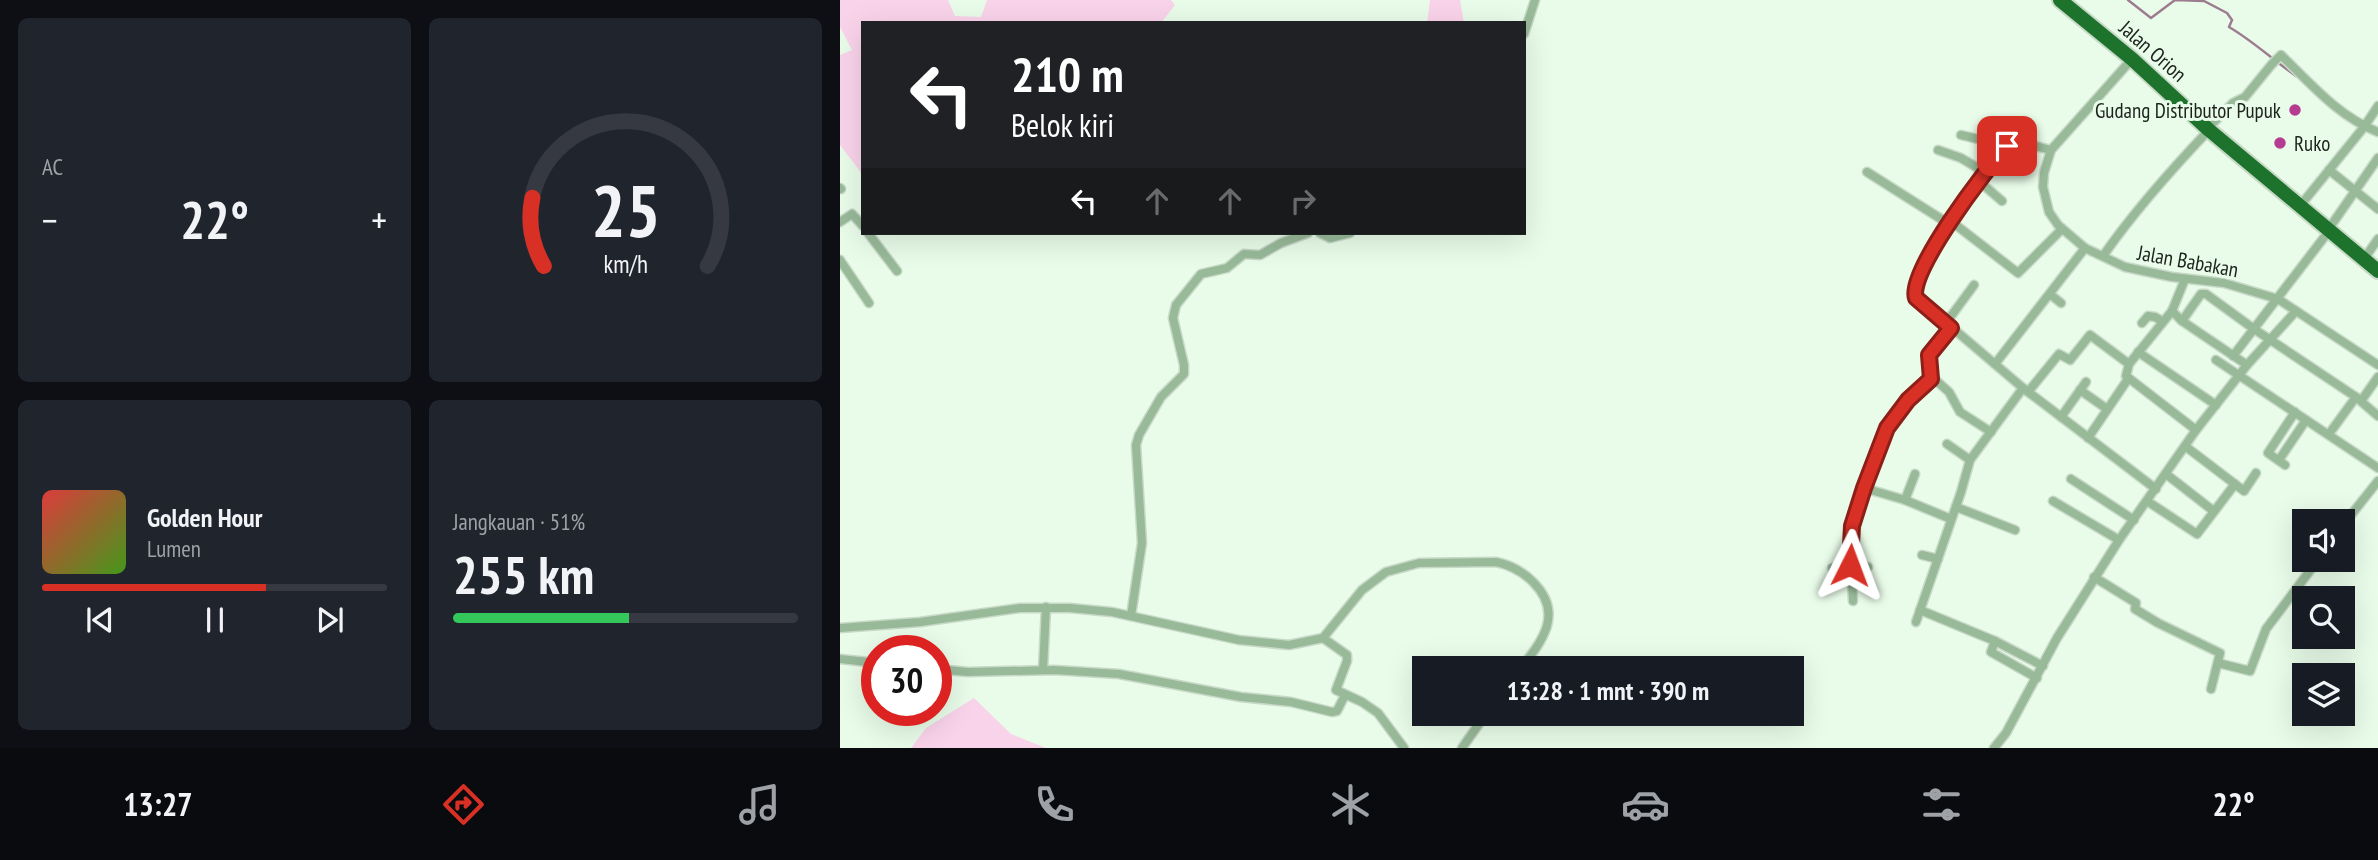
<!DOCTYPE html>
<html lang="id">
<head>
<meta charset="utf-8">
<style>
	:root { --surface:#171b24; --page:#20242c; --text:#f1f3f6; --muted:#9ea1a6; --line:#363941; --accent:#d93025 }
	body { margin:0; font-family:"PT Sans Narrow",sans-serif; background:var(--page); color:var(--text); height:100vh; display:flex; flex-direction:column; font-size:26px; white-space:nowrap }
	* { box-sizing:border-box; margin:0 }
	p { font-size:23px; color:var(--muted) }
	.icon { flex:none; width:38px; height:38px; fill:none; stroke:currentColor; stroke-width:2; stroke-linecap:round; stroke-linejoin:round }
	.map { position:relative; flex:1; overflow:hidden }
	.sheet { display:flex; flex-direction:column; gap:18px; padding:18px; background:#0d0f14; width:840px }
	.sheet>* { flex:none }
	.guide { position:absolute; left:21px; top:21px; width:665px; height:214px; border-radius:0px; box-shadow:0 7px 28px #0002; background:#202124; color:#fff; overflow:hidden }
	.controls { position:absolute; left:1452px; top:509px; display:grid; gap:14px }
	.controls a { display:grid; place-items:center; width:63px; height:63px; border-radius:0px; background:var(--surface); box-shadow:0 7px 28px #0002; font-size:35px }
	.speed { position:absolute; left:21px; top:635px; display:flex; gap:14px; font-size:35px; font-weight:700; text-align:center }
	.speed>* { display:grid; place-content:center; width:91px; height:91px; border-radius:50%; background:var(--surface); box-shadow:0 7px 28px #0002; line-height:1 }
	.speed .limit { border:10px solid #d22; background:#fff; color:#111 }
	.pin { position:absolute; display:grid; place-items:center; width:60px; height:60px; color:#fff; margin:-30px; border-radius:14px; box-shadow:0 4px 10px #0006 }
	.me { position:absolute; width:77px; margin:-38px; rotate:3deg; stroke-linejoin:round; filter:drop-shadow(0 0 5px #0008) }
	.turn { display:flex; align-items:center; gap:24px; height:147px; padding:0 35px; font-size:32px }
	.turn .icon { width:91px; height:91px; stroke-width:2.5 }
	.turn b { display:block; font-size:49px; line-height:60px }
	.lanes { display:flex; align-items:center; height:66px; padding:0 35px; background:#0003; justify-content:center; gap:35px; direction:ltr }
	.lanes .off { opacity:.35 }
	.big { font-size:52px; font-weight:700; line-height:1.1 }
	.sheet .tile { flex:1; display:flex; flex-direction:column; justify-content:center; gap:10px; min-width:0; padding:0 24px; border-radius:10px; background:var(--page) }
	.sheet .dial { align-items:center; gap:0 }
	.dial svg { height:182px; overflow:visible; fill:none; stroke:var(--line); stroke-width:7; stroke-linecap:round; text-anchor:middle }
	.dial text { fill:var(--text); stroke:none }
	.song { display:flex; align-items:center; gap:21px }
	.cover { width:84px; height:84px; border-radius:10px; background:linear-gradient(135deg,hsl(0 70% 55%),hsl(100 70% 35%)) }
	.played { height:7px; border-radius:4px; background:linear-gradient(90deg,var(--accent) 65%,var(--line) 65%) }
	.keys { display:flex; justify-content:space-around; direction:ltr }
	.heat { display:flex; justify-content:space-between; align-items:center; font-size:38px; direction:ltr }
	.charge { height:10px; border-radius:5px; background:linear-gradient(90deg,#34c759 51%,var(--line) 0) }
	.sheet .tiles { flex:1; display:grid; gap:18px; grid-template-columns:repeat(2,1fr) }
	.trip { position:absolute; left:572px; top:656px; width:392px; height:70px; border-radius:0px; background:var(--surface); box-shadow:0 7px 28px #0002; font-weight:700; line-height:70px; text-align:center }
	.tab-bar { display:flex; height:112px; justify-content:space-around; align-items:center; background:#090b0e; color:var(--muted) }
	.tab-bar .icon { width:49px; height:49px }
	.tab-bar .active { color:var(--accent) }
	.tab-bar b { font-size:32px; color:var(--text) }
	main { display:flex; flex:1; min-height:0 }
	.map>svg:first-child { display:block }
	.green { fill:#f9d3ea }
	.lines { fill:none; stroke-linecap:round; stroke-linejoin:round }
	.stream { stroke:#9e7c90; stroke-width:2.5 }
	.street-casing { stroke:#c8d9c8; stroke-width:11 }
	.highway-casing { stroke:#c8d9c8; stroke-width:18 }
	.street { stroke:#98ba99; stroke-width:8 }
	.highway { stroke:#1e732c; stroke-width:14 }
	.route-casing { stroke:#8d1f18; stroke-width:18 }
	.route { stroke:#d93025; stroke-width:12 }
	.poi-dot { fill:#b53c91; stroke:#e9fce9; stroke-width:2.5 }
	.labels { text-anchor:middle; dominant-baseline:central; stroke-width:6; stroke-linejoin:round; paint-order:stroke }
	.street-label { font-size:21px; fill:#1c231d; stroke:#e9fce9 }
	.poi-label { font-size:21px; fill:#1c231d; stroke:#e9fce9; text-anchor:end }
</style>
</head>
<body>
<main>
<section class="sheet">
<div class="tiles">
<div class="tile"><p>AC</p>
<div class="heat"><a>−</a><b class="big">22°</b><a>+</a></div>
</div>
<div class="tile dial"><svg viewBox="0 0 100 80">
<path d="M14 69A42 42 0 1 1 86 69"/>
<path d="M14 69A42 42 0 0 1 9 39" stroke="#d93025"/>
<text x="50" y="56" font-size="32" font-weight="700">25</text>
<text x="50" y="72" font-size="11">km/h</text>
</svg></div>
<div class="tile">
<div class="song"><i class="cover"></i><div><b>Golden Hour</b><p>Lumen</p></div></div>
<div class="played"></div>
<div class="keys"><svg class="icon" aria-label="previous" viewBox="0 0 24 24"><path d="M18 5L8 12l10 7zM5 5v14"/></svg><svg class="icon" aria-label="pause" viewBox="0 0 24 24"><path d="M8 5v14M16 5v14"/></svg><svg class="icon" aria-label="next" viewBox="0 0 24 24"><path d="M6 5l10 7-10 7zM19 5v14"/></svg></div>
</div>
<div class="tile"><p>Jangkauan · 51%</p><b class="big">255 km</b><div class="charge"></div></div>
</div>
</section>
<div class="map">
<svg width="1538" height="748" viewBox="0 0 1538 748">
	<rect width="100%" height="100%" fill="#e9fce9"/>
	<g class="green">
		<path d="M0,0h108l7,16 26,1 6,-17h184l4,5 -14,18h-298v152l-23,-30v-90l12,-5 -12,-23z"/>
		<path d="M590,0h30l4,23h-37z"/>
		<path d="M134,698l37,36 35,14h23h-158l15,-20z"/>
	</g>
	<g class="lines">
		<path class="stream" d="M1288,0l23,18 24,-18 29,1 23,12 5,7 -3,7c24,14 44,33 67,49"/>
		<g class="street-casing">
			<g id="street">
				<path d="M684,34l11,-34"/>
				<path d="M1292,59l-81,91 -7,23 -1,14 6,25 9,13 27,23 40,19 47,10 52,6 54,16 100,66"/>
				<path d="M1368,128l25,-25 12,-6 27,-33 9,-9c30,29 58,62 97,77"/>
				<path d="M1121,135l46,11"/>
				<path d="M1098,150l23,8 25,15"/>
				<path d="M1211,150l-23,-6 -21,2c-21,24 -96,122 -92,150l108,92 133,101"/>
				<path d="M1489,170l49,39"/>
				<path d="M1027,172l82,52"/>
				<path d="M1140,182l22,19"/>
				<path d="M0,188l1,1"/>
				<path d="M1460,206l64,-79 14,-21"/>
				<path d="M0,222l12,-8 11,12"/>
				<path d="M1112,222l66,51 44,-44"/>
				<path d="M1488,230l50,-72"/>
				<path d="M28,233l29,38"/>
				<path d="M480,233l10,5 20,-5"/>
				<path d="M1263,256c32,-46 68,-86 106,-126"/>
				<path d="M1524,259l14,-20"/>
				<path d="M0,260l29,43"/>
				<path d="M1345,279l-13,32 10,10 65,44"/>
				<path d="M1211,295l10,8"/>
				<path d="M1332,311l-43,53 -3,12 70,54"/>
				<path d="M1342,321l19,-27h5l48,35 102,68 22,19"/>
				<path d="M1106,323l28,-38"/>
				<path d="M1302,323l6,-7 7,1 7,4"/>
				<path d="M1298,352l78,53"/>
				<path d="M1393,356l96,-125"/>
				<path d="M1376,360l162,108"/>
				<path d="M1155,364l90,-116"/>
				<path d="M1091,376l18,16 11,20 31,20"/>
				<path d="M1240,390l27,19"/>
				<path d="M1188,392l31,-38 11,6 20,-25 39,29"/>
				<path d="M1521,401l17,-24"/>
				<path d="M1221,417l25,-35"/>
				<path d="M1489,434l27,-37"/>
				<path d="M1248,438l40,-59"/>
				<path d="M1107,444l23,16"/>
				<path d="M1345,446l59,45 12,-18"/>
				<path d="M1439,460l27,-40"/>
				<path d="M1445,465l-17,-12 27,-41"/>
				<path d="M1326,474l45,35"/>
				<path d="M1231,479l63,41"/>
				<path d="M1024,488l41,12 46,19"/>
				<path d="M1065,500l10,-26"/>
				<path d="M1213,501l66,39"/>
				<path d="M1307,501l50,33 38,-50"/>
				<path d="M1116,507l59,23"/>
				<path d="M1503,525l35,-44"/>
				<path d="M1082,555l16,4"/>
				<path d="M992,568l18,-4 18,3"/>
				<path d="M1254,577l42,26 -1,6 23,14 62,30 -9,36"/>
				<path d="M1013,601l-3,-60 14,-53 23,-60 21,-28 23,-21 -2,-24 22,-27"/>
				<path d="M1080,610l75,31 -4,11 46,26"/>
				<path d="M291,616l11,-73 -6,-98 3,-10 22,-38 23,-23v-9l-11,-47 3,-13 25,-31 26,-6 17,-14 16,1 21,-12 27,-10"/>
				<path d="M1076,622l45,-130 9,-32 53,-72"/>
				<path d="M0,628l80,-6 100,-14h50l42,4 127,28 50,5 34,-7 39,-48 24,-18 33,-9 77,-1c15,3 26,9 37,20 31,31 10,58 -12,86"/>
				<path d="M483,638l24,17v6l-11,29 26,12 16,11 26,35"/>
				<path d="M1155,641l48,25"/>
				<path d="M0,659l37,4"/>
				<path d="M1378,663l32,8 16,-42 52,-69"/>
				<path d="M96,669l32,3 86,-2 65,4 122,23 50,5 41,10 5,-1 8,-16"/>
				<path d="M203,670l3,-63"/>
				<path d="M622,748l24,-34"/>
				<path d="M1154,748l12,-15 51,-95 62,-98 77,-110 51,-65 49,-54"/>
			</g>
		</g>
		<g class="highway-casing">
			<path id="highway" d="M1220,0l72,59 77,71 169,141"/>
		</g>
		<use href="#street" class="street"/>
		<use href="#highway" class="highway"/>
	</g>
	<g class="lines">
		<g class="route-casing">
			<path id="route" d="M1010,565l2,-39 12,-38 23,-60 21,-28 23,-21 -2,-24 22,-27 -35,-30c-10,-24 71,-130 91,-152"/>
		</g>
		<use href="#route" class="route"/>
	</g>
	<g class="poi-dot">
		<circle cx="1455" cy="110" r="7"/>
		<circle cx="1440" cy="143" r="7"/>
	</g>
	<g class="labels">
		<g class="street-label">
			<text transform="translate(1313 51) rotate(41)">Jalan Orion</text>
			<text transform="translate(1348 261) rotate(10)">Jalan Babakan</text>
		</g>
		<g class="poi-label">
			<text x="1441" y="110">Gudang Distributor Pupuk</text>
			<text x="1454" y="143" text-anchor="start">Ruko</text>
		</g>
	</g>
</svg>
<div class="controls">
<a><svg class="icon" aria-label="sound" viewBox="0 0 24 24"><path d="M4 9h4l5-4v14l-5-4H4zM17 9q2 3 0 6"/></svg></a>
<a><svg class="icon" aria-label="search" viewBox="0 0 24 24"><circle cx="10" cy="10" r="6"/><path d="M15 15l6 6"/></svg></a>
<a><svg class="icon" aria-label="layers" viewBox="0 0 24 24"><path d="M12 4l9 5-9 5-9-5zM3 14l9 5 9-5"/></svg></a>
</div>
<div class="speed"><div class="limit">30</div></div>
<div class="pin" style="left:1167px;top:146px;background:#d93025"><svg class="icon" aria-label="arrive" viewBox="0 0 24 24"><path d="M6 21V4h12l-3 4 3 4H6"/></svg></div>
<svg class="me" style="left:1010px;top:565px" viewBox="-20 -20 40 40"><path d="M0-17L14 15 0 8-14 15z" fill="#d93025" stroke="#fff" stroke-width="4"/></svg>
<div class="trip">13:28 · 1 mnt · 390 m</div>
<div class="guide">
<div class="turn"><svg class="icon" aria-label="left" viewBox="0 0 24 24"><path d="M17 20v-9H6M10 6l-5 5 5 5"/></svg><div><b>210 m</b>Belok kiri</div></div>
<div class="lanes"><svg class="icon" aria-label="left" viewBox="0 0 24 24"><path d="M17 20v-9H6M10 6l-5 5 5 5"/></svg><svg class="icon off" aria-label="ahead" viewBox="0 0 24 24"><path d="M12 20V5M6 11l6-6 6 6"/></svg><svg class="icon off" aria-label="ahead" viewBox="0 0 24 24"><path d="M12 20V5M6 11l6-6 6 6"/></svg><svg class="icon off" aria-label="right" viewBox="0 0 24 24"><path d="M7 20v-9h11M14 6l5 5-5 5"/></svg></div>
</div>
</div>
</main>
<nav class="tab-bar">
<b>13:27</b>
<svg class="icon active" aria-label="directions" viewBox="0 0 24 24"><path d="M12 3l9 9-9 9-9-9zM9 14v-3h6M13 9l2 2-2 2"/></svg>
<svg class="icon" aria-label="music" viewBox="0 0 24 24"><path d="M9 18V5l10-2v13"/><circle cx="6" cy="18" r="3"/><circle cx="16" cy="16" r="3"/></svg>
<svg class="icon" aria-label="phone" viewBox="0 0 24 24"><path d="M5 4h4l2 5-3 2q2 4 5 5l2-3 5 2v4C11 20 4 13 5 4z"/></svg>
<svg class="icon" aria-label="climate" viewBox="0 0 24 24"><path d="M12 3v18M4 7l16 10M4 17L20 7"/></svg>
<svg class="icon" aria-label="car" viewBox="0 0 24 24"><path d="M5 17H2v-5l4-1 3-4h7l3 4 3 1v5h-3M9 17h6M6 11h13"/><circle cx="7" cy="17" r="2"/><circle cx="17" cy="17" r="2"/></svg>
<svg class="icon" aria-label="filters" viewBox="0 0 24 24"><path d="M4 7h16M4 17h16"/><circle cx="9" cy="7" r="2"/><circle cx="15" cy="17" r="2"/></svg>
<b>22°</b>
</nav>
</body>
</html>
